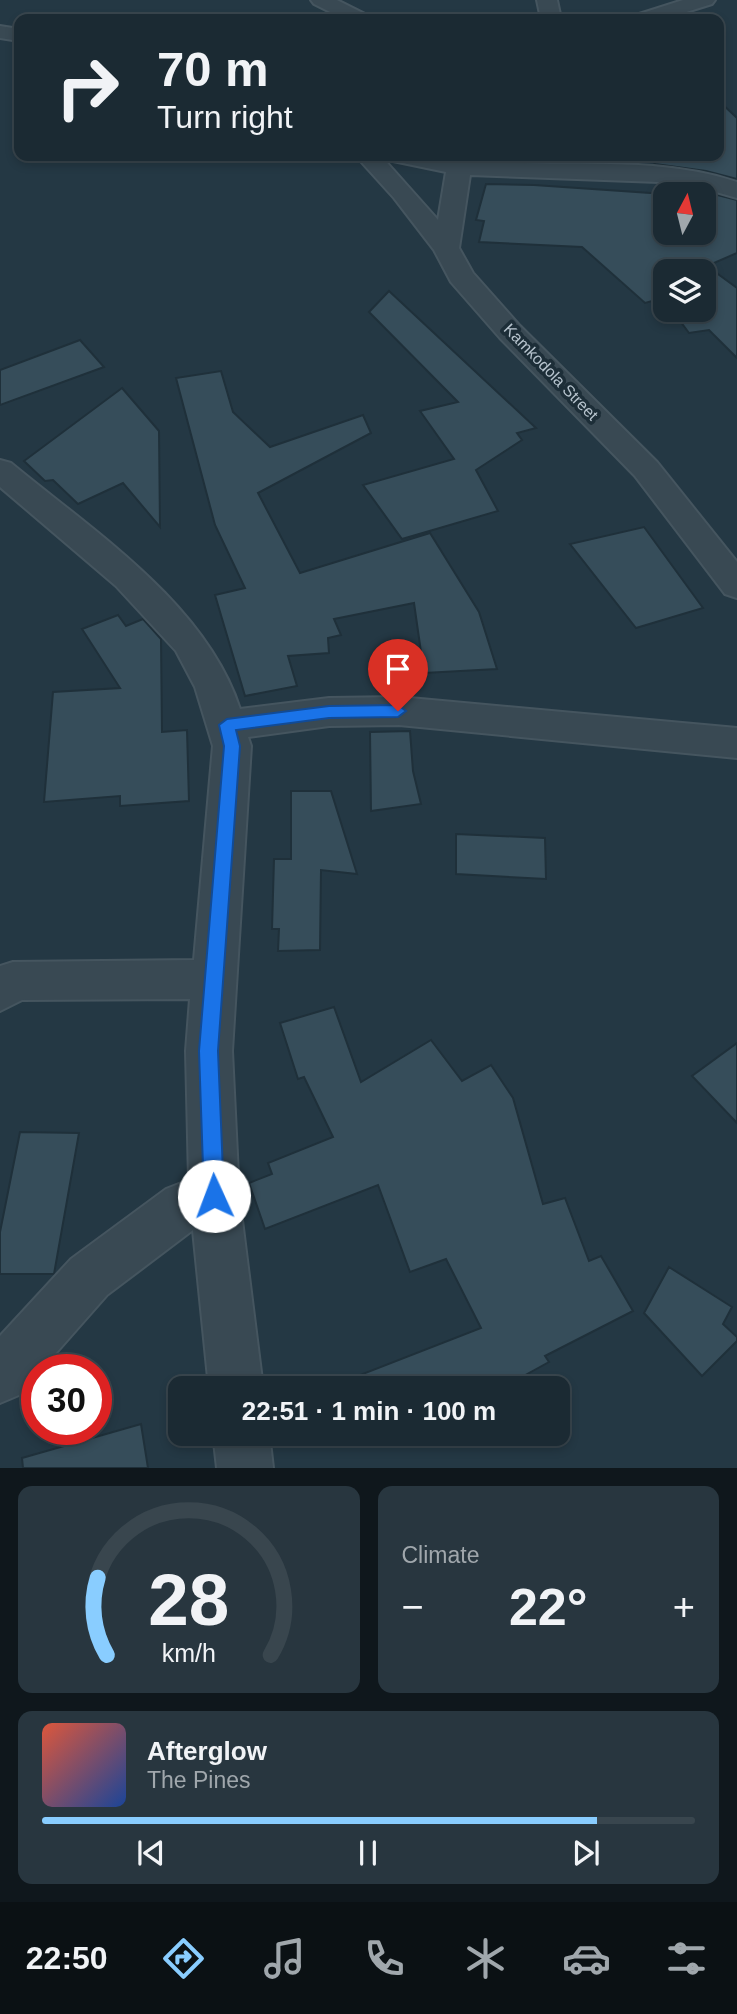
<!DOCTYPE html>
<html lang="en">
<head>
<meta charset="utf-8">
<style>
	:root { --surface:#1b2a33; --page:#28363f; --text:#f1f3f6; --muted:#a0a7ac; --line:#39464e; --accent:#89cdff }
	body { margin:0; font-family:Arial,sans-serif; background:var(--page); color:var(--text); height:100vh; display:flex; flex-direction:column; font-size:26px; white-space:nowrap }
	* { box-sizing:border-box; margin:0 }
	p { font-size:23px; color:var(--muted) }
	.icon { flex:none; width:38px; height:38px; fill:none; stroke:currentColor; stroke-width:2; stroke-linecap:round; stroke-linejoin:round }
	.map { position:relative; height:1468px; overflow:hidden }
	.sheet { display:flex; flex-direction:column; gap:18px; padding:18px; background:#0f171c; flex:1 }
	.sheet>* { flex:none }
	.guide { position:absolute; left:14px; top:14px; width:710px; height:147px; border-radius:14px; box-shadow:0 4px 10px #0003,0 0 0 2px var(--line); background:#1b2a33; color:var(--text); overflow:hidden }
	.needle { width:46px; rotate:7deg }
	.tools { position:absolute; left:653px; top:182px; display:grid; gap:14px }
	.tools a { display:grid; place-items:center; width:63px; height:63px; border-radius:14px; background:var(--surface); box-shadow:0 4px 10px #0003,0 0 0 2px var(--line); font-size:35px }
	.speed { position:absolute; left:21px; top:1354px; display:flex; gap:14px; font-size:35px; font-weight:700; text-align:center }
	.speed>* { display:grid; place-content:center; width:91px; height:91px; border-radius:50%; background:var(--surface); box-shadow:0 4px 10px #0003,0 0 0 2px var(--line); line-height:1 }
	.speed .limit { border:10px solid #d22; background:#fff; color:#111 }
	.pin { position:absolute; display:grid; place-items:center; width:60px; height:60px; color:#fff; margin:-72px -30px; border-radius:50% 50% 50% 0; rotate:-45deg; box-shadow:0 0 7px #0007 }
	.pin .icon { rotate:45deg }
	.me { position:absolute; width:77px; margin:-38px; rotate:358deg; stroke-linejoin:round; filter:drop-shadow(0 0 5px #0008) }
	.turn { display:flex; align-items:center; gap:24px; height:147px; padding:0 28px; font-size:32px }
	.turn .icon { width:91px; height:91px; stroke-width:2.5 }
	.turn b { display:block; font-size:49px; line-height:60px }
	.big { font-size:52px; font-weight:600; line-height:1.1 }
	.sheet .widget { flex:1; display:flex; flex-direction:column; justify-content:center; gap:10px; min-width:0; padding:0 24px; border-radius:14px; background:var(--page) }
	.sheet .dial { align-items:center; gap:0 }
	.dial svg { height:182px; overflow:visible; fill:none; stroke:var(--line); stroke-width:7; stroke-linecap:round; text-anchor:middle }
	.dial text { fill:var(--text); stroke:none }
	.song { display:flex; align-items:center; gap:21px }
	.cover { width:84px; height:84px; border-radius:10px; background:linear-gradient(135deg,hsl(10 70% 55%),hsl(220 70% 35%)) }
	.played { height:7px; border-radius:4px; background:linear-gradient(90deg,var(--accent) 85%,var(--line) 85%) }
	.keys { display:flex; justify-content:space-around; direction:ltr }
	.heat { display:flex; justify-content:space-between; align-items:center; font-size:38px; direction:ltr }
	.sheet .tiles { flex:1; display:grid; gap:18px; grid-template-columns:1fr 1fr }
	.widget:last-child { grid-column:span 2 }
	.trip { position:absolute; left:168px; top:1376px; width:402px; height:70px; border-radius:14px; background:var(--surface); box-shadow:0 4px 10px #0003,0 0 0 2px var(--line); font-weight:600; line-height:70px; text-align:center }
	.tab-bar { display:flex; height:112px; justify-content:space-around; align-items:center; background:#0b1114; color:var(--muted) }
	.tab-bar .icon { width:49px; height:49px }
	.tab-bar .on { color:var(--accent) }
	.tab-bar b { font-size:32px; color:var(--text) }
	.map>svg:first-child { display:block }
	.building { fill:#364d5a; stroke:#1f303a; stroke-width:2 }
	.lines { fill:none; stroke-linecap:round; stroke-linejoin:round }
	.street-casing { stroke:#45555f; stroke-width:4 }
	.street { fill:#394953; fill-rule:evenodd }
	.route { fill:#1a73e8; stroke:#114b97; stroke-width:2 }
	.labels { text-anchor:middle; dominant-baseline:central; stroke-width:7; stroke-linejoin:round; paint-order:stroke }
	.far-street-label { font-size:16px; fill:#b6c3cd; stroke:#1d2e38 }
</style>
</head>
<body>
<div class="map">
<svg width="737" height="1468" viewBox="0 0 737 1468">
	<rect width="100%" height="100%" fill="#243844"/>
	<g class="building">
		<path d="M719,101l18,17v61l-31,-8 -51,-7 -4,-8h68z"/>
		<path d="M486,184l48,1 131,9v39h39v-39h-35l-4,-9 33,5 39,10v53l-30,13 30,22v70l-28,-28 -20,3 -17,-23h32v-39h-39v29l-2,-2 -18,5 -63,-56 -103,-5 5,-21 -8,-1z"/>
		<path d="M389,291l147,137 -19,5 5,7 -46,30 22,41 -96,28 -39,-54 91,-26 -34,-48 38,-9 -89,-90z"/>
		<path d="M80,340l24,27 -104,38v-35z"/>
		<path d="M221,371l12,41 37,35 93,-32 8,18 -113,60 42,80 130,-40 49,79 18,57 -73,4 -10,-70 -80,16 7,16 -13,3 1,15 -41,3 9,30 -52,10 -30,-101 30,-7 -30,-63 -39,-147z"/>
		<path d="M122,388l37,43 1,96 -37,-44 -45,21 -25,-24 -8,1 -21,-20z"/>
		<path d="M644,527l59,81 -67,20 -66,-84z"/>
		<path d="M118,615l8,11 17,-7 18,20 1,93 25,-2 2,71 -69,5v-10l-76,6 9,-110 67,-4 -38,-59z"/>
		<path d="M410,731l3,40 8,33 -50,7 -1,-79z"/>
		<path d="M291,791h40l26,83 -36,-4 -1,80 -42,1 1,-22h-7l2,-70h17z"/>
		<path d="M456,834l89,4 1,41 -90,-5z"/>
		<path d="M334,1007l27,75 70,-42 31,41 29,-16 22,33 30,106 22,-6 24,63 12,-5 32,55 -88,45 4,6 -47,26h-138l-4,-13 121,-47 -35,-69 -36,13 -32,-87 -113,44 -16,-46 23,-9 -4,-11 65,-26 -29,-60 -6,2 -18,-56z"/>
		<path d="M737,1043v80l-45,-47z"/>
		<path d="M20,1132l59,1 -25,141h-54v-42z"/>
		<path d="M669,1267l63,40 -9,17 14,13v4l-35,35 -58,-63z"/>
		<path d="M141,1424l7,44h-125l-1,-10z"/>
	</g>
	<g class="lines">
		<g class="street-casing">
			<g id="street">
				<path d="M311,0h26l30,15 4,4h-27l-30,-15z"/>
				<path d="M537,0h20l4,19h-20z"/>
				<path d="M683,0h32l-3,4 -48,15h-32l4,-4z"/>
				<path d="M0,26l19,3v12l-19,-3z"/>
				<path d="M356,156h25l57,64 8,-48 -53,-11 -3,-5h83v4c87,9 180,-6 264,22v16l-38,-11 -40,-5 -189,-7 -11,73 14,25 47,53 137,136 80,100v36l-12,-4 -90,-118 -135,-138 -49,-56 -17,-32 -40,-52z"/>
				<path d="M0,460l11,3c82,68 195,141 229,246l89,-11 70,-1 338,31v30l-338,-33 -70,1 -81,11 3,9 -19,305 7,145 24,192h-54l-16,-158 -86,65 -66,75h-4v5l-18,20 -19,8v-67l71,-77 95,-70 23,-9 -3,-129 4,-52 -168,1 -22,11v-45l13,-4 181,-2 19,-214 -18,-59 -19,-36 -60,-65 -116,-99z"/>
				<path d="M213,1433h56l4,35h-56z"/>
			</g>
		</g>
		<use href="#street" class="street"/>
	</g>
	<path class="route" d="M398,705l8,6 -8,6 -69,1 -93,12 4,16 -22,305 6,145 -3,7 -7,3 -7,-3 -3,-7 -5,-145 25,-305 -5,-21 8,-6 102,-13z"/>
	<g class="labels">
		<g class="far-street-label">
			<text transform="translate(551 372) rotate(46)">Kamkodola Street</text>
		</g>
	</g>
</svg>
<div class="tools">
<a><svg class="needle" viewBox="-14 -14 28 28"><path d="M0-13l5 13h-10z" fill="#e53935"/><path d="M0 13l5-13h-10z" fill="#a0a7ac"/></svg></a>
<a><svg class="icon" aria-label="layers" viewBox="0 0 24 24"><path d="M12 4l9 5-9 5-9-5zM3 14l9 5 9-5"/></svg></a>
</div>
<div class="speed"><div class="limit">30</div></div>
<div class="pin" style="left:398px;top:711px;background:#d93025"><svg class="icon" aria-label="arrive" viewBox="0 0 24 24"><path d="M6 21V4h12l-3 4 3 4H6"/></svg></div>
<svg class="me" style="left:214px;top:1196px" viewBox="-20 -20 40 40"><circle r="19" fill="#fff"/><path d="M0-13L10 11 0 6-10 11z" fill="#1a73e8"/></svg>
<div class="trip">22:51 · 1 min · 100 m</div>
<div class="guide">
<div class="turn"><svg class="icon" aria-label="right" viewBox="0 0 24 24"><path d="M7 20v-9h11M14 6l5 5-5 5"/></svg><div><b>70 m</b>Turn right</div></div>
</div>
</div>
<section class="sheet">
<div class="tiles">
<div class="widget dial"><svg viewBox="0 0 100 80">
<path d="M14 69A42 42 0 1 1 86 69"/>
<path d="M14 69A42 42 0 0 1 10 35" stroke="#89cdff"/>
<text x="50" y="56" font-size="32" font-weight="700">28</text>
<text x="50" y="72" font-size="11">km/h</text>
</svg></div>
<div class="widget"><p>Climate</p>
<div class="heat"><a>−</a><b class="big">22°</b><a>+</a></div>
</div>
<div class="widget">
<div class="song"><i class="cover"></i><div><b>Afterglow</b><p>The Pines</p></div></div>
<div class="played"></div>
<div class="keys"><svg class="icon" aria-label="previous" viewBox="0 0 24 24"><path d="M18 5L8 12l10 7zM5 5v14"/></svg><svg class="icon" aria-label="pause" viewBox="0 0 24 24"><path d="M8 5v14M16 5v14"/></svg><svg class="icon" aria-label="next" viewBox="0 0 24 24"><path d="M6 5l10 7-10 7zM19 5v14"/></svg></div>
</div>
</div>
</section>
<nav class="tab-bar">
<b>22:50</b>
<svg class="icon on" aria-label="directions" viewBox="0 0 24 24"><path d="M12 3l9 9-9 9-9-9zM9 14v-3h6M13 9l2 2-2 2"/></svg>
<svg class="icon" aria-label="music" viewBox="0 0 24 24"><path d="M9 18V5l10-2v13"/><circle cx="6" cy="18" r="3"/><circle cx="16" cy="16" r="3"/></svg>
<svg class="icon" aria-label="phone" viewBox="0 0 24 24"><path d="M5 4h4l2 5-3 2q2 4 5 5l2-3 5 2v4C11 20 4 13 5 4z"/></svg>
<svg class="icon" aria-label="climate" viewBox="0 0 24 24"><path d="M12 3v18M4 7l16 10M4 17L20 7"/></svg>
<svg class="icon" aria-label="car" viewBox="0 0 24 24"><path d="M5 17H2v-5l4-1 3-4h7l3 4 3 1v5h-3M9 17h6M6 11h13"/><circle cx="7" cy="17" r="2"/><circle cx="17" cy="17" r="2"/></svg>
<svg class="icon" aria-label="filters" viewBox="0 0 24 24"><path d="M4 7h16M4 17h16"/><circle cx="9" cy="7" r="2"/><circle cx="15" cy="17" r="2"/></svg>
</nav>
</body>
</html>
